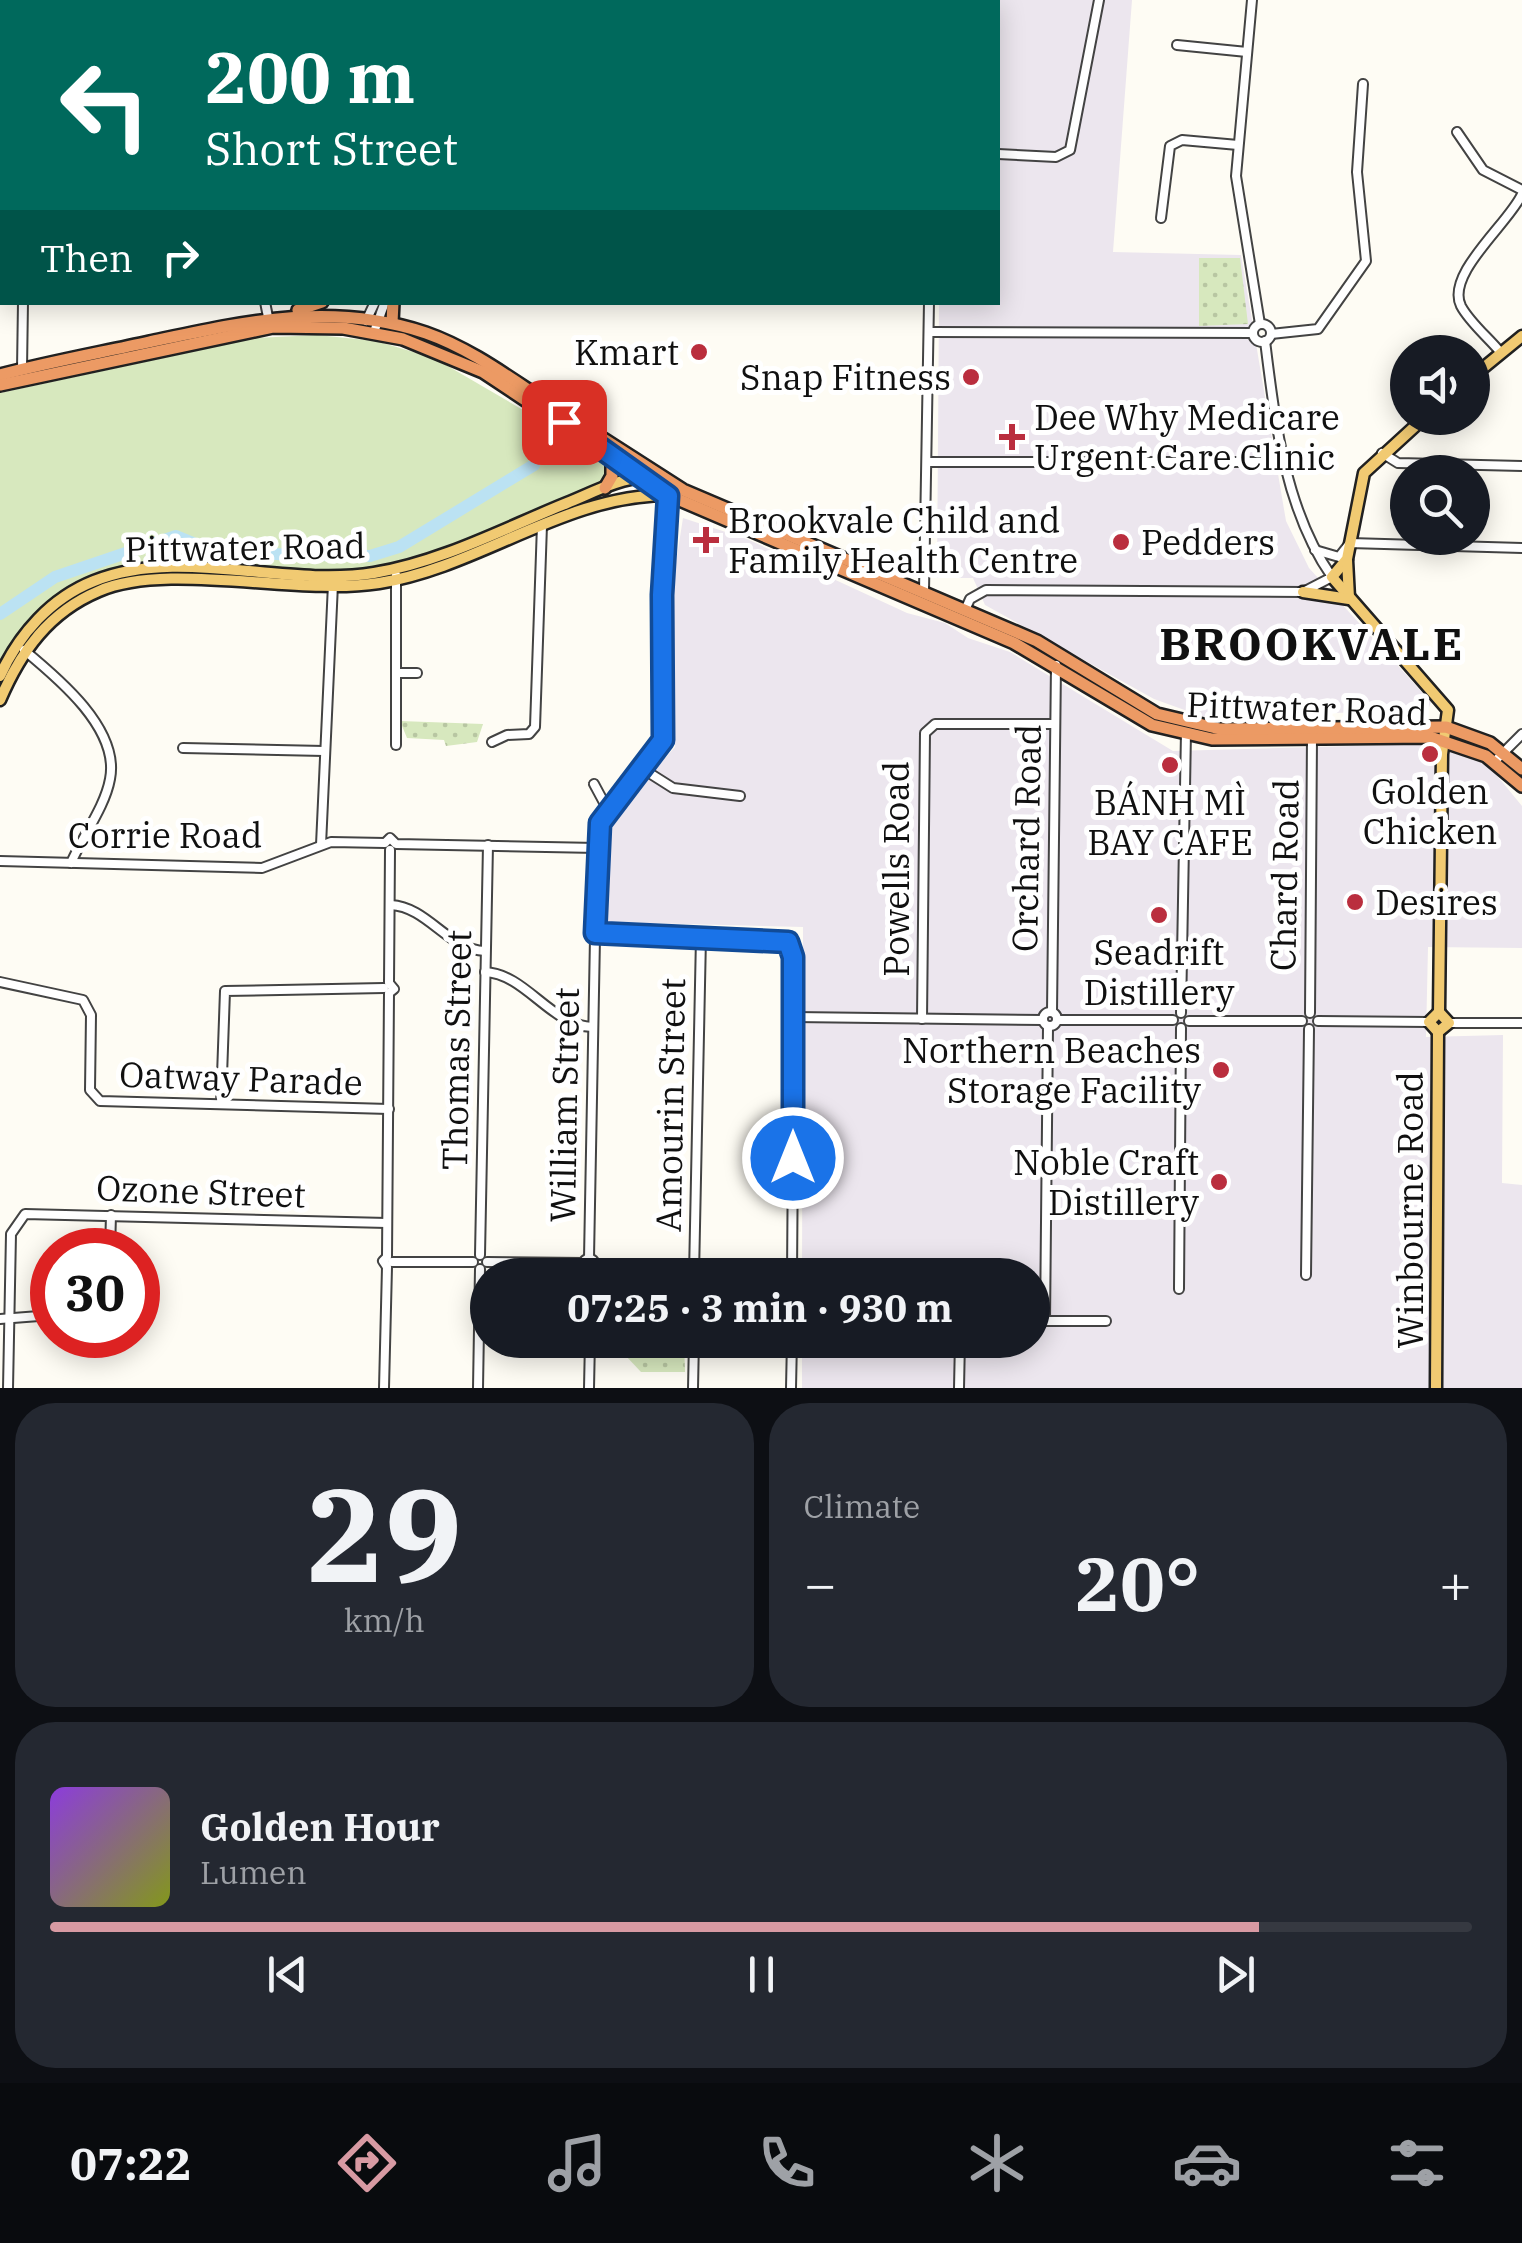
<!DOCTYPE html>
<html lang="en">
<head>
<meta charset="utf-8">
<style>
	:root { --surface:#171b24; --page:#242831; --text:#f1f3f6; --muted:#9ea1a6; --line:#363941; --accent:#d89aa3 }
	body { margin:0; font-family:"IBM Plex Serif",serif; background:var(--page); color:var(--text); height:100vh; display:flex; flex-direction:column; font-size:38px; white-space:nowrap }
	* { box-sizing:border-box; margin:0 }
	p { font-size:32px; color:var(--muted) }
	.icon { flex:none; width:55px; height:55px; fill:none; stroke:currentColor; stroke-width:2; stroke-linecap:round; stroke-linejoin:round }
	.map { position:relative; height:1388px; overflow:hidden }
	.drawer { display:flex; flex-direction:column; gap:15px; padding:15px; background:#0d0f14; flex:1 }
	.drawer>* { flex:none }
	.guide { position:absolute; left:0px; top:0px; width:1000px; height:305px; box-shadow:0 5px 25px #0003; background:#00695c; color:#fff; overflow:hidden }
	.controls { position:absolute; left:1390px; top:335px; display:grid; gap:20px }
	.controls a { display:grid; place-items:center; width:100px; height:100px; border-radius:50%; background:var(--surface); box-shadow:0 5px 25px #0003; font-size:50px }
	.speed { position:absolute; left:30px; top:1228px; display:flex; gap:20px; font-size:50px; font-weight:700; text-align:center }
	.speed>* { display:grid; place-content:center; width:130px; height:130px; border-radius:50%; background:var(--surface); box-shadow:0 5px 25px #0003; line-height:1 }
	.speed .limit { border:15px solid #d22; background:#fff; color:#111 }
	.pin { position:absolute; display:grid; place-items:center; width:85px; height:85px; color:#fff; margin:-42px; border-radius:20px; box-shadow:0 5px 15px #0006 }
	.me { position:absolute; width:110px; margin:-55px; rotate:0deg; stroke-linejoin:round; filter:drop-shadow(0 0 8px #0008) }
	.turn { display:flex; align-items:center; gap:35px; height:210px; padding:0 40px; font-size:45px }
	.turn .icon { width:130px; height:130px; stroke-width:2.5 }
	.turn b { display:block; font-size:70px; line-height:85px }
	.then { display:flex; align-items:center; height:95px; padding:0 40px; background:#0003; gap:20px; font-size:38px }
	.big { font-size:75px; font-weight:800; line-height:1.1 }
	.drawer .widget { flex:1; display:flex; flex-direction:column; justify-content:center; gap:15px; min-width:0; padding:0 35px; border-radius:40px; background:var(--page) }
	.drawer .dial { align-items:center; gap:0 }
	.dial b { font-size:130px; line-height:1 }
	.song { display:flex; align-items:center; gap:30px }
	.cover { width:120px; height:120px; border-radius:15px; background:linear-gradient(135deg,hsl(270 70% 55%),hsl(70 70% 35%)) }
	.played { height:10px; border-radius:5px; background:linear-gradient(90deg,var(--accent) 85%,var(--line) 85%) }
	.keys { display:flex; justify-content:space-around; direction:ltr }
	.heat { display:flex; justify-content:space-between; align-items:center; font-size:55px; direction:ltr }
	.drawer .tiles { flex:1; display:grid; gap:15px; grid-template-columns:1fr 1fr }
	.widget:last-child { grid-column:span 2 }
	.trip { position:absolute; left:470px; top:1258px; width:580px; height:100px; border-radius:50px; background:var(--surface); box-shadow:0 5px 25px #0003; font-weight:800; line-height:100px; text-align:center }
	.dock { display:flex; height:160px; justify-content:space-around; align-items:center; background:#090b0e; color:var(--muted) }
	.dock .icon { width:70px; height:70px }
	.dock .on { color:var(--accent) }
	.dock b { font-size:45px; color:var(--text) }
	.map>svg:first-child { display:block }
	.industrial { fill:#ece6ee }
	.grass { fill:#d7e8be }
	.park { fill:url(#park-dots) }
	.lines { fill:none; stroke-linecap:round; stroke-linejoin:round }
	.river { stroke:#bbe2f3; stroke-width:12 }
	.minor-casing { stroke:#434343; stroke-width:12 }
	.major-casing { stroke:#212121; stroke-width:15 }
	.highway-casing { stroke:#212121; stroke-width:16 }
	.minor { stroke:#fff; stroke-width:8 }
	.major { stroke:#f1ca72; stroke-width:10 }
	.highway { stroke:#ec9a64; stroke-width:11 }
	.route-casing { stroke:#114b97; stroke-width:25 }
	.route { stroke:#1a73e8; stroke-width:18 }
	.poi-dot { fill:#ba2e3e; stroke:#fff; stroke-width:4 }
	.labels { text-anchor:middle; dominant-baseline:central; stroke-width:10; stroke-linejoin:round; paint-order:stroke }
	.poi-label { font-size:35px; fill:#101010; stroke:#fff; text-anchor:end }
	.street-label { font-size:35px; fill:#101010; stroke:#fff }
	.district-label { font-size:45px; font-weight:bold; letter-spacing:2.5px; fill:#101010; stroke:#fff }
</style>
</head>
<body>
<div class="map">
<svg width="1522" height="1388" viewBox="0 0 1522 1388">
	<defs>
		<pattern id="park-dots" width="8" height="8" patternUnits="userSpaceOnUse" patternTransform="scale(2.5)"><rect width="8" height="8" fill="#d7e8be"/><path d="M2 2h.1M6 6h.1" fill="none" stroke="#b8c6a2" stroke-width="1.8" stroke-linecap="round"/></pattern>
	</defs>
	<rect width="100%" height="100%" fill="#fefcf4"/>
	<g class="industrial">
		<path d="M252,0h537l-537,2z"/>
		<path d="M825,0h307l-19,252 128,3 45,266 23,47 122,134 -3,8 -224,7 -50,-18 -169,-94 -12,-27h-36l2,-275 59,-1v-300z"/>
		<path d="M683,518l64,21 160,74 38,10 23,15 42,14 163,99 254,-7 55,19 12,9 28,34v142l-94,-1 -2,90 77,-2 -1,148 20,2v203h-720v-48h230v-65h-230l1,-348 -198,-5 2,-99 68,-76 -3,-159z"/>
	</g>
	<path class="grass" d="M317,335l59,6 58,17 163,95 8,15 -1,10c-21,21 -62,30 -89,41 -57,24 -111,49 -173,54 -134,10 -267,-60 -342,98v-278l256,-55z"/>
	<g class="park">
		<path d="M1199,258h41l8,66 -49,2z"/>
		<path d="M400,721l83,3 -6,18 -31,4 -2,-6 -37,-2z"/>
		<path d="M634,1340h50l1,32h-44l-16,-17z"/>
	</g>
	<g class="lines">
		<path class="river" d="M0,614l55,-37 121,-41 27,11 19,2 14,-5 37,10 97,2 29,-9 135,-82"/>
		<g class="minor-casing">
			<g id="minor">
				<path d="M205,0v2"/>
				<path d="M1252,0l-16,176 24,148"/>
				<path d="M583,2l1,-2"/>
				<path d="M1177,45l70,7"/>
				<path d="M0,81h2"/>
				<path d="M1457,132l26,38 39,20"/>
				<path d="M998,154l58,3 14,-7 29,-150"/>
				<path d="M0,176l2,-1"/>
				<path d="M1161,218l9,-72 12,-6 56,5"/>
				<path d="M0,273l2,-1"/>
				<path d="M265,302l3,15"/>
				<path d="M366,321l9,-19"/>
				<circle cx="1262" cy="333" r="9"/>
				<path d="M374,332l11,-30"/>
				<path d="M930,332l323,1"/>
				<path d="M1271,334l47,-5 48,-68 -9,-89 6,-88"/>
				<path d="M1501,353c-12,-15 -31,-30 -40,-47 -16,-32 49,-84 61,-112"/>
				<path d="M22,369l1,-67"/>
				<path d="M1382,453l16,10 124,3"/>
				<path d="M929,462h358"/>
				<path d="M1315,550l24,7 11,-14 172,5"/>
				<path d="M396,575v170"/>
				<path d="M924,591l5,-289"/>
				<path d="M966,608l4,-9 16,-9 317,2 29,-15c-47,-67 -57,-156 -67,-236"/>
				<path d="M24,650c34,28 96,79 86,129 -5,28 -28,58 -39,84"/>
				<path d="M396,673h21"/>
				<path d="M492,742l15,-7 22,-1 6,-7 7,-202"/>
				<path d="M183,748l141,3"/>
				<path d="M1495,761l27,-27"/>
				<path d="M643,769l30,19 67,8"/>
				<path d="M594,784l14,26"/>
				<path d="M321,845l12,-261"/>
				<path d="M0,861l262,7 69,-26 54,1 5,-5 6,6 201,4"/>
				<path d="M391,905c37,2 57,45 94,46"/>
				<path d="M595,933l183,5 12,7 4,72 -2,258"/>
				<path d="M485,972c41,2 65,53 107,55"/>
				<path d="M0,982l83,18 8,15 -1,75 10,11 289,8"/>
				<circle cx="1050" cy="1019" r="7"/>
				<path d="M1052,1012l4,-347"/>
				<path d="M1181,1013l5,-281"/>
				<path d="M1310,1013l2,-275"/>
				<path d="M794,1017l249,3"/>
				<path d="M922,1019l3,-286 10,-9h119"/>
				<path d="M1058,1020h115"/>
				<path d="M1189,1021h113"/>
				<path d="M1318,1021l111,1"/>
				<path d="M1449,1023h73"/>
				<path d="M221,1104l4,-113 159,-3"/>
				<path d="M110,1250l1,-35"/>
				<path d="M480,1255l8,-410"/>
				<path d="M589,1258l8,-427 66,-91 -1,-145 6,-100"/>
				<circle cx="589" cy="1264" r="5.5"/>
				<path d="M392,1262h81"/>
				<path d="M487,1262l97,1"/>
				<path d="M595,1264l100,1"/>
				<path d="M694,1275l7,-338"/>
				<path d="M1306,1275l3,-246"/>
				<path d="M1179,1289l2,-261"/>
				<path d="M0,1319l52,-4"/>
				<path d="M1032,1321h74"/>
				<path d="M1045,1321l3,-294"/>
				<path d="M8,1388l3,-154 14,-20 362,9"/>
				<path d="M384,1388l3,-121 -4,-6 4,-4 2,-264 5,-4 -5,-6 1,-133"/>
				<path d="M478,1388l2,-119"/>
				<path d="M589,1388l1,-48"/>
				<path d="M693,1388l1,-48"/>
				<path d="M791,1388l1,-48"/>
				<path d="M959,1388l1,-48"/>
			</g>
		</g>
		<g class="major-casing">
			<g id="major">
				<path d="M1472,377l50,-41"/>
				<path d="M1424,418l-60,55 -17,86 -15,18 116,133 -6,44 -3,258"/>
				<path d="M1347,560l2,38"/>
				<path d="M1303,592l46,7"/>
				<path d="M0,676c19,-42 51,-78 94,-95 87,-35 190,7 280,-8 67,-11 131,-45 193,-70 25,-10 52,-25 79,-26"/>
				<path d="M0,700c21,-49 49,-88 99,-109 69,-30 198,5 280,-8 101,-16 185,-88 289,-88"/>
				<path d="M1438,1032l11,-9 -10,-11"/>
				<path d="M1438,1032l-9,-10 10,-10"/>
				<path d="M1436,1388l2,-356"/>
			</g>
		</g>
		<g class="highway-casing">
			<g id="highway">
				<path d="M298,310l24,-8"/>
				<path d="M392,323l1,-21"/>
				<path d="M0,375c49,-13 99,-22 149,-33 95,-20 181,-41 277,-9 43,15 81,43 119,68"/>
				<path d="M0,385l273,-58 70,1 60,11 80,33 185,123 346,148 138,82 60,14 218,-2 56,19 36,30"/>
				<path d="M577,422l106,68 354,151 120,73 63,15 226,-2 44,16 32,26"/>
				<path d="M605,488l7,-12v-19"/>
			</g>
		</g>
		<use href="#minor" class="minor"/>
		<use href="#major" class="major"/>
		<use href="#highway" class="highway"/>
	</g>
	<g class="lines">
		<g class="route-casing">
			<path id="route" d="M564,422l104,74 -6,99 1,145 -63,83 -5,110 193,9 5,15v201"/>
		</g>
		<use href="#route" class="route"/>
	</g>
	<g class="poi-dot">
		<circle cx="699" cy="352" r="10"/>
		<circle cx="971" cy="377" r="10"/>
		<path d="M1007 422h10v10h10v10h-10v10h-10v-10h-10v-10h10z"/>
		<path d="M701 525h10v10h10v10h-10v10h-10v-10h-10v-10h10z"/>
		<circle cx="1121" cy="542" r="10"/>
		<circle cx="1430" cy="754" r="10"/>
		<circle cx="1170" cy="765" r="10"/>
		<circle cx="1355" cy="902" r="10"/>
		<circle cx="1159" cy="915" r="10"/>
		<circle cx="1221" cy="1070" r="10"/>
		<circle cx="1219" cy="1182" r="10"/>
	</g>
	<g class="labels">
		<g class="poi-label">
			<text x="679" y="352">Kmart</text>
			<text x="951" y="377">Snap Fitness</text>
			<text x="1034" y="417" text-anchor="start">Dee Why Medicare<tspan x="1034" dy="40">Urgent Care Clinic</tspan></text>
			<text x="728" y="520" text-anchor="start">Brookvale Child and<tspan x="728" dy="40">Family Health Centre</tspan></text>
			<text x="1141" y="542" text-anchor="start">Pedders</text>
			<text x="1430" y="791" text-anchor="middle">Golden<tspan x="1430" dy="40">Chicken</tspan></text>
			<text x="1170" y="802" text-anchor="middle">BÁNH MÌ<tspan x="1170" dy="40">BAY CAFE</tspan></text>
			<text x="1375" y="902" text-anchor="start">Desires</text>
			<text x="1159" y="952" text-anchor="middle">Seadrift<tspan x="1159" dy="40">Distillery</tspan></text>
			<text x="1201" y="1050">Northern Beaches<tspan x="1201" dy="40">Storage Facility</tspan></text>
			<text x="1199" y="1162">Noble Craft<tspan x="1199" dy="40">Distillery</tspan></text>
		</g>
		<g class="street-label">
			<text transform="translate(245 547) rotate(-1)">Pittwater Road</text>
			<text transform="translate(1307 708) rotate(2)">Pittwater Road</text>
			<text x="165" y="835">Corrie Road</text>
			<text transform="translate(1026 838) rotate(-89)">Orchard Road</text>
			<text transform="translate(896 869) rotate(-90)">Powells Road</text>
			<text transform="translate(1284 875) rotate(-89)">Chard Road</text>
			<text transform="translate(456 1050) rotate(-89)">Thomas Street</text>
			<text transform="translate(241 1078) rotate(2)">Oatway Parade</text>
			<text transform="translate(564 1105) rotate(-89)">William Street</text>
			<text transform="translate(670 1105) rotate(-89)">Amourin Street</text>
			<text transform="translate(201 1191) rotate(2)">Ozone Street</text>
			<text transform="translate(1410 1210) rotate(-90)">Winbourne Road</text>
		</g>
		<g class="district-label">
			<text x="1312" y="643">BROOKVALE</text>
		</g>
	</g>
</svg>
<div class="controls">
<a><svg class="icon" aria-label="sound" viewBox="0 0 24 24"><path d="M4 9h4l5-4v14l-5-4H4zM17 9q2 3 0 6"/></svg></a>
<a><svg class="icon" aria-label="search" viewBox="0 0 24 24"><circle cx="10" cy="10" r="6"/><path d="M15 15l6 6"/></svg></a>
</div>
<div class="speed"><div class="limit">30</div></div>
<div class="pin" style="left:564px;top:422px;background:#d93025"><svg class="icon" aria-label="arrive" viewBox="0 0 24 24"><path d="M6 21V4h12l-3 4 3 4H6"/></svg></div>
<svg class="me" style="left:793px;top:1158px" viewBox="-20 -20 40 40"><circle r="17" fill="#1a73e8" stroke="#fff" stroke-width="3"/><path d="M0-11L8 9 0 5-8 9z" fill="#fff"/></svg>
<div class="trip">07:25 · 3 min · 930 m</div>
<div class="guide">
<div class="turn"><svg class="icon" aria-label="left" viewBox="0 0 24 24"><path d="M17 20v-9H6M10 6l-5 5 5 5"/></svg><div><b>200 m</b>Short Street</div></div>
<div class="then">Then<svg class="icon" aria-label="right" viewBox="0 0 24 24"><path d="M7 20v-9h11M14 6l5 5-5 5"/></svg></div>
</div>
</div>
<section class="drawer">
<div class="tiles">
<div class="widget dial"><b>29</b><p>km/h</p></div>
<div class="widget"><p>Climate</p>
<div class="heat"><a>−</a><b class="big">20°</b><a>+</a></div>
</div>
<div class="widget">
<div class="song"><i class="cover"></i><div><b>Golden Hour</b><p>Lumen</p></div></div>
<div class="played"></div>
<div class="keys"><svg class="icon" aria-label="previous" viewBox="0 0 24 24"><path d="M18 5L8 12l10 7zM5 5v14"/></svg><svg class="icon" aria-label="pause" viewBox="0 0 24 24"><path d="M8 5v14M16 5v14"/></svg><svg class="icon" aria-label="next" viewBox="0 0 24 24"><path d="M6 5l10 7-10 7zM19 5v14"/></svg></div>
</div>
</div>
</section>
<nav class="dock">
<b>07:22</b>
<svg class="icon on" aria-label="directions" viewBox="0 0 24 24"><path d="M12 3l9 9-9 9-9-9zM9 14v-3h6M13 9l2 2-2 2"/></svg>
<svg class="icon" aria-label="music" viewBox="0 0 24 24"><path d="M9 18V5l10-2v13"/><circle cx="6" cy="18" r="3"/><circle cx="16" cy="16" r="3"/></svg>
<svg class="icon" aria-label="phone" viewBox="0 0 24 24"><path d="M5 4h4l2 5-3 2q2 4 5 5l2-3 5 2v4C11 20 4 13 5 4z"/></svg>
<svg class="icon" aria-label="climate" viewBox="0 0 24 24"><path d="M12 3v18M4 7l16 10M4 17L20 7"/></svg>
<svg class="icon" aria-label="car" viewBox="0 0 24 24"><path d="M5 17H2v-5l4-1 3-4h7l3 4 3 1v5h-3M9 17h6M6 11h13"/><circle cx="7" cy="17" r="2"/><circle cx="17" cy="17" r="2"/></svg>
<svg class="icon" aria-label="filters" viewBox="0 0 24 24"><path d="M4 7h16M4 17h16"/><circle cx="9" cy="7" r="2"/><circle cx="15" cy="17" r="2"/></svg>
</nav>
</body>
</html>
